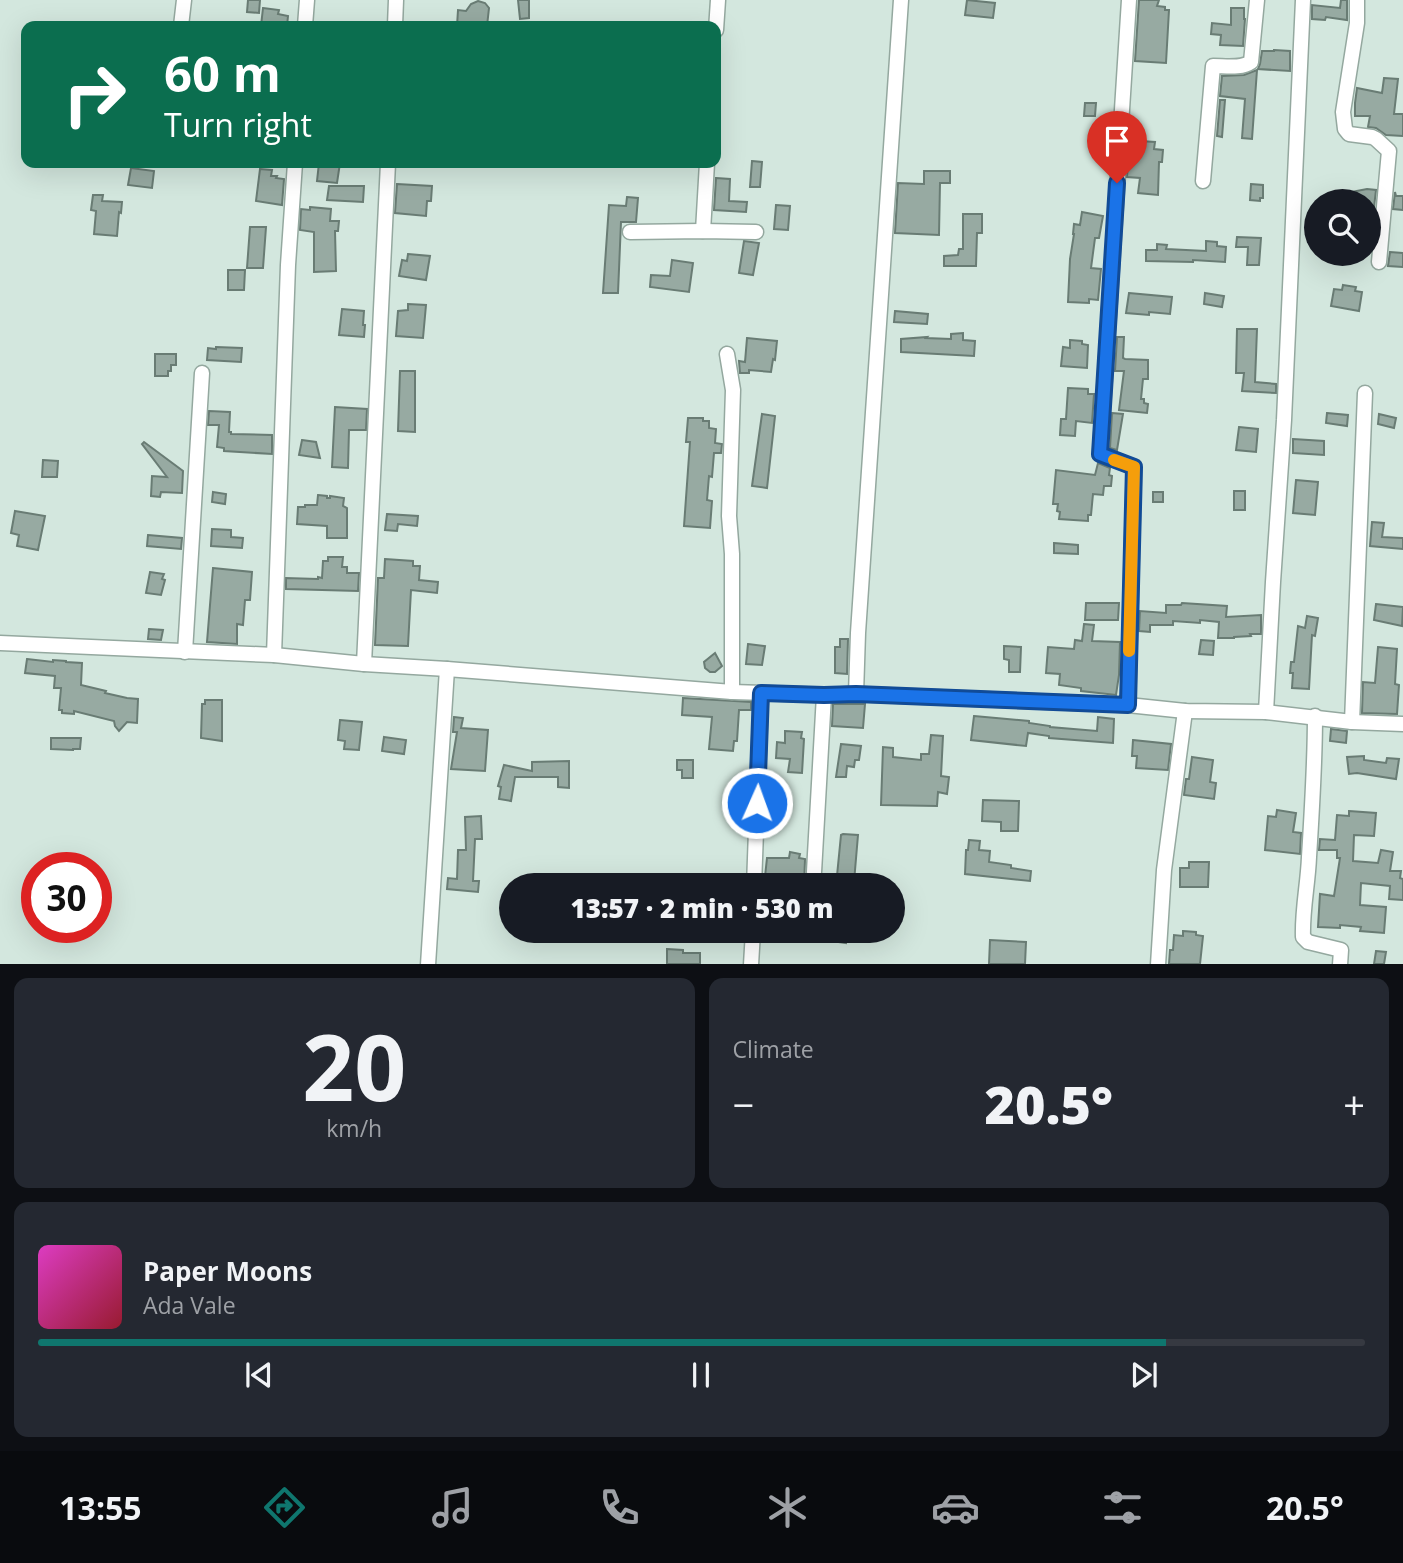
<!DOCTYPE html>
<html lang="en">
<head>
<meta charset="utf-8">
<style>
	:root { --surface:#171b24; --page:#242831; --text:#f1f3f6; --muted:#9ea1a6; --line:#363941; --accent:#0f766e }
	body { margin:0; font-family:"Open Sans",sans-serif; background:var(--page); color:var(--text); height:100vh; display:flex; flex-direction:column; font-size:26px; white-space:nowrap }
	* { box-sizing:border-box; margin:0 }
	p { font-size:23px; color:var(--muted) }
	.icon { flex:none; width:38px; height:38px; fill:none; stroke:currentColor; stroke-width:2; stroke-linecap:round; stroke-linejoin:round }
	.map { position:relative; height:964px; overflow:hidden }
	.details { display:flex; flex-direction:column; gap:14px; padding:14px; background:#0d0f14; flex:1 }
	.details>* { flex:none }
	.top-card { position:absolute; left:21px; top:21px; width:700px; height:147px; border-radius:14px; box-shadow:0 7px 28px #0002; background:#0b6e4f; color:#fff; overflow:hidden }
	.buttons { position:absolute; left:1304px; top:189px; display:grid; gap:14px }
	.buttons a { display:grid; place-items:center; width:77px; height:77px; border-radius:50%; background:var(--surface); box-shadow:0 7px 28px #0002; font-size:35px }
	.speed { position:absolute; left:21px; top:852px; display:flex; gap:14px; font-size:35px; font-weight:700; text-align:center }
	.speed>* { display:grid; place-content:center; width:91px; height:91px; border-radius:50%; background:var(--surface); box-shadow:0 7px 28px #0002; line-height:1 }
	.speed .limit { border:10px solid #d22; background:#fff; color:#111 }
	.pin { position:absolute; display:grid; place-items:center; width:60px; height:60px; color:#fff; margin:-72px -30px; border-radius:50% 50% 50% 0; rotate:-45deg; box-shadow:0 0 7px #0007 }
	.pin .icon { rotate:45deg }
	.me { position:absolute; width:77px; margin:-38px; rotate:2deg; stroke-linejoin:round; filter:drop-shadow(0 0 5px #0008) }
	.turn { display:flex; align-items:center; gap:24px; height:147px; padding:0 28px; font-size:32px }
	.turn .icon { width:91px; height:91px; stroke-width:2.5 }
	.turn b { display:block; font-size:49px; line-height:60px }
	.big { font-size:52px; font-weight:800; line-height:1.1 }
	.details .tile { flex:1; display:flex; flex-direction:column; justify-content:center; gap:10px; min-width:0; padding:0 24px; border-radius:14px; background:var(--page) }
	.details .dial { align-items:center; gap:0 }
	.dial b { font-size:91px; line-height:1 }
	.song { display:flex; align-items:center; gap:21px }
	.cover { width:84px; height:84px; border-radius:10px; background:linear-gradient(135deg,hsl(310 70% 55%),hsl(350 70% 35%)) }
	.played { height:7px; border-radius:4px; background:linear-gradient(90deg,var(--accent) 85%,var(--line) 85%) }
	.keys { display:flex; justify-content:space-around; direction:ltr }
	.heat { display:flex; justify-content:space-between; align-items:center; font-size:38px; direction:ltr }
	.details .tiles { flex:1; display:grid; gap:14px; grid-template-columns:1fr 1fr }
	.tile:last-child { grid-column:span 2 }
	.trip { position:absolute; left:499px; top:873px; width:406px; height:70px; border-radius:35px; background:var(--surface); box-shadow:0 7px 28px #0002; font-weight:800; line-height:70px; text-align:center }
	.menu { display:flex; height:112px; justify-content:space-around; align-items:center; background:#090b0e; color:var(--muted) }
	.menu .icon { width:49px; height:49px }
	.menu .on { color:var(--accent) }
	.menu b { font-size:32px; color:var(--text) }
	.map>svg:first-child { display:block }
	.building { fill:#97aaa2; stroke:#697c74; stroke-width:2 }
	.lines { fill:none; stroke-linecap:round; stroke-linejoin:round }
	.minor-casing { stroke:#94a89f; stroke-width:17 }
	.minor { stroke:#fff; stroke-width:14 }
	.route-casing { stroke:#114b97; stroke-width:18 }
	.route { stroke:#1a73e8; stroke-width:12 }
	.slow { stroke:#f59e0b; stroke-width:12 }
</style>
</head>
<body>
<div class="map">
<svg width="1403" height="965" viewBox="0 0 1403 965">
	<rect width="100%" height="100%" fill="#d3e7de"/>
	<g class="building">
		<path d="M248,0h12l-1,13 -12,-1z"/>
		<path d="M518,0h11v18l-9,1z"/>
		<path d="M967,0l28,3 -2,15 -28,-3z"/>
		<path d="M1139,0h20l-2,6 8,1v3h4l-3,53 -31,-2z"/>
		<path d="M1341,0h6v20l-21,-3 -1,3 -13,-1v-14l28,3z"/>
		<path d="M478,1l7,2 4,5 -2,18h-30l1,-16 8,1 5,-7z"/>
		<path d="M263,8l16,2 -1,4 10,2 -1,10h-26z"/>
		<path d="M1231,8h13v11h1l-2,27 -23,-1 1,-10 -10,-1 1,-11 19,2z"/>
		<path d="M1274,50l16,1v20l-32,-2 2,-5 2,-13h12z"/>
		<path d="M1257,70l-5,69 -10,-1 3,-39 -25,-3 2,-20 22,-1z"/>
		<path d="M1384,78l14,1 -4,35h9v22l-17,-1 -10,-7 -8,-1 2,-11h-15v-13l2,-15 25,5z"/>
		<path d="M1220,100h5l-3,37 -5,-1z"/>
		<path d="M1085,103h11l-1,13h-11z"/>
		<path d="M1140,141l15,1 -1,7 9,1 -1,12h-3l-1,33 -20,-2 2,-15 -13,-1 2,-30h11z"/>
		<path d="M752,161l10,1 -2,25h-10z"/>
		<path d="M319,163h21l-3,20 -20,-2z"/>
		<path d="M131,168l23,3 -2,17 -24,-3z"/>
		<path d="M260,169l12,1 -1,6h6l-1,2 8,1 -2,26 -26,-4z"/>
		<path d="M924,171h26v12h-10l-1,52 -44,-2 3,-50 26,1z"/>
		<path d="M716,178l14,1 -1,22 18,1 -1,10 -32,-2z"/>
		<path d="M397,184l35,2 -1,15h-4l-1,15 -31,-3z"/>
		<path d="M1251,184l12,1v13h-3v3l-10,-1z"/>
		<path d="M329,186h35l-1,16 -36,-2z"/>
		<path d="M1367,189l9,1 -2,17h-6v-6h-38v-5z"/>
		<path d="M1395,192l1,4h7v14l-10,-1z"/>
		<path d="M93,195h10l-1,6 20,1 -1,11 -2,-1 -2,24 -23,-2 2,-23 -5,-1z"/>
		<path d="M627,197l11,1 -2,24h-15l-3,71h-15l6,-88 17,1z"/>
		<path d="M776,205l14,1 -2,24 -14,-1z"/>
		<path d="M310,207l21,2 -1,12h9l-1,10h-3l1,40 -22,1v-40l-14,-2 1,-21 9,1z"/>
		<path d="M1082,212l21,4 -4,22h-4l-4,30 10,1 -3,31 -9,-1v4l-21,-1 2,-43 4,-25h-1l1,-10 6,1z"/>
		<path d="M963,214h19v19h-5l-1,33h-32v-10l14,-1 1,-6h4z"/>
		<path d="M250,227h16l-3,41h-16z"/>
		<path d="M1237,237l24,1 -2,27h-12l1,-18h-12z"/>
		<path d="M744,241l15,2 -6,32 -14,-2z"/>
		<path d="M1206,241l11,1v4l9,1 -1,15 -32,-2v2l-47,-1v-11h11v-6l10,1 -1,4 40,2z"/>
		<path d="M1390,252l13,1v14l-15,-1z"/>
		<path d="M408,254l22,2 -4,24 -27,-4 3,-16 5,1z"/>
		<path d="M672,260l21,3 -4,29 -39,-5 1,-12 19,1z"/>
		<path d="M228,270h17l-1,20h-16z"/>
		<path d="M1343,285l13,2 -1,4 7,1 -3,19 -28,-5 3,-17 8,1z"/>
		<path d="M1129,293l43,4 -2,17 -21,-2v3l-23,-2z"/>
		<path d="M1205,293l19,3 -2,11 -18,-3z"/>
		<path d="M408,304l18,1 -3,33 -27,-2 2,-25 10,-1z"/>
		<path d="M342,309l22,2 -1,14h2l-1,12 -25,-2z"/>
		<path d="M895,311l33,3 -1,10 -33,-2z"/>
		<path d="M1237,329h20l-2,53 21,2v9l-34,-2 2,-18h-8z"/>
		<path d="M963,333v7l12,1 -1,15 -73,-4v-13l26,-2 -1,1 25,1v-5z"/>
		<path d="M1117,337h7l-1,21 2,1 23,1v19h-5l-2,20h3v4l4,1 -1,9 -28,-3 5,-39h-9z"/>
		<path d="M747,338l30,3 -2,19 -2,-1 -2,13 -22,-2v3h-9l-1,-12 6,1z"/>
		<path d="M1070,340l12,1v3l6,1 -1,23 -26,-2 2,-19 7,1z"/>
		<path d="M216,347l26,1 -1,14 -34,-2 1,-12 8,1z"/>
		<path d="M155,354h21v11h-5v6h-3v5h-13z"/>
		<path d="M400,371h15v61l-17,-1z"/>
		<path d="M1068,388l20,1v5h6l-2,29 -16,-2 -1,15 -15,-1 1,-16h5z"/>
		<path d="M335,407l32,2 -1,21h-17l-1,38 -16,-1z"/>
		<path d="M209,411l21,1 -1,20h2v2l41,1v19l-48,-3v-3l-7,-1 2,-22h-11z"/>
		<path d="M1112,413l11,1 -6,36 -7,-2z"/>
		<path d="M1327,413l21,2 -1,11 -21,-3z"/>
		<path d="M762,414l13,2 -8,72 -15,-2z"/>
		<path d="M1379,414l17,4 -2,10 -16,-4z"/>
		<path d="M688,418h15v3h6v7l7,1 -1,14 7,1 -1,9h-7l-2,24 -3,-1 -2,24 5,1 -2,27 -26,-2 6,-84h-4z"/>
		<path d="M1239,427l19,2 -2,23 -20,-2z"/>
		<path d="M1293,439l31,2v14l-31,-2z"/>
		<path d="M302,440l14,2 4,16 -21,-3z"/>
		<path d="M144,442l39,29 -1,22 -21,-1 -1,5 -9,-1 1,-20 15,1 -25,-33z"/>
		<path d="M43,460l15,1 -1,16h-15z"/>
		<path d="M1098,463l12,5 -1,7 3,1 -1,10h-7l-1,9 -10,-1 -2,21h-3v6l-29,-2 1,-7 -3,-1 1,-7h-5l3,-34 39,5z"/>
		<path d="M1296,480l22,2 -3,33 -22,-2z"/>
		<rect x="1234" y="491" width="11" height="19"/>
		<path d="M213,492l13,2 -1,10 -13,-2z"/>
		<rect x="1153" y="492" width="10" height="10"/>
		<path d="M318,495l9,1v2h3v-2l14,2 -1,8 4,2v30h-20v-12l-30,-2 1,-17h7v-2h12z"/>
		<path d="M15,511l30,5 -7,34 -21,-4 2,-11 -8,-2z"/>
		<path d="M387,514l31,2 -1,10 -19,-2 -1,7 -12,-1z"/>
		<path d="M1372,522l12,1 -2,14 21,1v11l-33,-3z"/>
		<path d="M212,529l19,1v7l12,1 -1,10 -31,-2z"/>
		<path d="M148,535l34,3 -1,11 -34,-3z"/>
		<path d="M1054,543l24,2v9l-24,-1z"/>
		<path d="M328,557h15l-1,10h5v6h12l-1,18 -72,-2v-11l32,1v-2l4,1 1,-17h5z"/>
		<path d="M385,559l28,2v5h7l-1,14 19,2 -1,11 -26,-3 -3,56 -33,-1 3,-67h6z"/>
		<path d="M213,568l39,4 -2,28h-5l-2,25 -6,-1v20l-30,-2z"/>
		<path d="M150,572l14,2 -2,5 3,1 -4,15 -15,-2z"/>
		<path d="M1086,603h33l-1,17h-33z"/>
		<path d="M1182,603l45,3 -1,11 35,-2v19h-11l1,2 -17,1v1h-16l1,-16 -19,-2v3l-27,-2v4h-23v7l-11,-1 1,-20 26,2v-8h15z"/>
		<path d="M1376,604l27,3 -1,19 -28,-6z"/>
		<path d="M1307,616l11,2 -3,18 -3,-1 -3,54 -17,-1 1,-15h-3l1,-11h3l4,-36 7,2z"/>
		<path d="M1084,624l10,1 -2,16 28,1 -1,33 -3,20 -35,-4v-3l-22,-3 1,-11 -14,-1 2,-26 26,2 1,-9 7,1z"/>
		<path d="M149,629l14,1 -2,10 -13,-1z"/>
		<path d="M840,639h8l-1,35 -12,-1v-26h5z"/>
		<path d="M1201,640l13,1 -1,14 -14,-1z"/>
		<path d="M748,644l17,2 -3,19 -16,-1z"/>
		<path d="M1004,646l17,1 -1,25h-11v-12l-5,-1z"/>
		<path d="M1378,647l19,2 -2,35 4,1 -2,29 -35,-1 1,-31 12,1z"/>
		<path d="M715,653l7,13 -7,6h-5l-5,-4 -1,-6z"/>
		<path d="M27,659l26,3v-2l13,1v1l16,1 -1,22 25,6 -1,2 22,5 11,1 -1,24 -10,-1 -8,9 -4,-5 -1,-5 -40,-10v3l-12,-1v-3h-3l2,-22h-7l1,-12 -30,-3z"/>
		<path d="M683,698l68,4v8h-12l-2,31h-3l-1,10 -24,-2 3,-32 -30,-2z"/>
		<path d="M205,700h17v41l-21,-3 1,-34h3z"/>
		<path d="M833,704h32l-2,24 -31,-2z"/>
		<path d="M974,716l55,5v2l21,3v1l47,4 1,-14 16,2 -1,24 -64,-5v-2l-21,-3 -2,13 -55,-6z"/>
		<path d="M454,717l9,1 -2,10 27,2 -3,41 -34,-2 6,-37h-4z"/>
		<path d="M340,720l22,2 -3,28 -15,-1 1,-8 -7,-1z"/>
		<path d="M1331,729l16,2 -1,12 -16,-2z"/>
		<path d="M785,731l17,1 -1,6 3,1 -2,34 -14,-1 2,-13 -14,-1 1,-16 8,1z"/>
		<path d="M931,735l12,1 -2,40 8,1 -2,17 -9,-2 -1,14 -56,-1 2,-58 10,1v9l28,3v-6h8z"/>
		<path d="M384,737l22,3 -2,14 -22,-3z"/>
		<path d="M51,738h30l-1,11h-7v1l-22,-1z"/>
		<path d="M1133,740l38,4 -3,26 -32,-2 1,-12h-5z"/>
		<path d="M841,744l20,2 -2,14h-4l-1,7 -7,-1 -1,11h-10z"/>
		<path d="M1364,756v4l22,3 1,-5 12,1 -3,20 -39,-6 -8,1 -2,-17z"/>
		<path d="M1192,757l21,3 -3,22 6,1 -2,16 -30,-4 2,-16h3z"/>
		<path d="M677,760h16v18h-11v-8h-5z"/>
		<path d="M569,761v27l-11,-1v-10h-43l-4,24 -12,-2 2,-12 -3,-1 6,-21 28,6v-9z"/>
		<path d="M983,800l36,1 -1,30h-17v-9l-19,-1z"/>
		<path d="M1277,810l19,3 -3,19 8,1 -1,21 -35,-4 3,-34 8,1z"/>
		<path d="M1349,811l27,2 -2,23 -20,-1 -1,26 25,2 3,-13 12,2 -3,19h11l-1,7 3,1v21l-14,-1 1,-13 -29,-3 -1,22 26,2 -2,26 -24,-2 1,-4 -21,-2v3l-22,-1 2,-33 14,2 6,-38h-3v-8h-18l1,-11 15,1 2,-25 12,1z"/>
		<path d="M481,816l1,23h-7l-2,42h6l-1,11 -31,-3 1,-11 9,1 1,-29h8l-1,-33z"/>
		<path d="M843,834l15,1 -4,47h-6l-1,4h-11l5,-51z"/>
		<path d="M969,840l11,1 -1,9 11,1 -1,11 22,3v3l20,3 -1,10 -65,-7 1,-24h2z"/>
		<path d="M790,852l10,2 -1,4 6,1 -1,27h-40l3,-28h22z"/>
		<path d="M1189,862h20l-1,25h-28v-19h9z"/>
		<path d="M826,931h21l-1,12 -22,-3z"/>
		<path d="M1183,931l13,1v3l7,1 -3,28h-31l1,-14h3l1,-15 9,1z"/>
		<path d="M990,940l36,2 -1,22h-36z"/>
		<path d="M667,949l16,1v3h17v11h-33z"/>
		<path d="M1376,951l10,1 -2,12h-10z"/>
	</g>
	<g class="lines">
		<g class="minor-casing">
			<g id="minor">
				<path d="M1357,0v23l-14,89 2,17 4,5 23,3 4,2 13,12 -10,111"/>
				<path d="M181,26l3,-26"/>
				<path d="M305,26l2,-26"/>
				<path d="M395,26l1,-26"/>
				<path d="M716,30l2,-30"/>
				<path d="M1203,181l10,-115c12,0 28,3 38,-4l6,-62"/>
				<path d="M703,231l4,-68"/>
				<path d="M630,232l73,-1 53,1"/>
				<path d="M727,354l6,36 -4,126 3,38v138"/>
				<path d="M0,643l274,12 90,9 83,5 285,23 92,3 32,-1 272,11 57,6 81,1 86,10 51,2"/>
				<path d="M185,652l17,-279"/>
				<path d="M274,655l14,-390 7,-102"/>
				<path d="M364,664l24,-501"/>
				<path d="M856,694l2,-61 43,-633"/>
				<path d="M1128,705l6,-238 -34,-13 29,-454"/>
				<path d="M1266,712l7,-130 11,-162 19,-420"/>
				<path d="M1315,716c0,47 -3,94 -6,141 -1,27 -7,53 -6,80l5,5 33,8 -1,15"/>
				<path d="M1352,722l13,-329"/>
				<path d="M814,872l10,-177"/>
				<path d="M754,886l7,-193"/>
				<path d="M428,965l19,-296"/>
				<path d="M751,965l2,-34"/>
				<path d="M1158,965l6,-95 21,-159"/>
			</g>
		</g>
		<use href="#minor" class="minor"/>
	</g>
	<g class="lines">
		<g class="route-casing">
			<path id="route" d="M757,803l4,-110 63,2 32,-1 272,11 6,-238 -34,-13 17,-271"/>
		</g>
		<use href="#route" class="route"/>
		<path class="slow" d="M1114,460l20,7 -5,184"/>
	</g>
</svg>
<div class="buttons">
<a><svg class="icon" aria-label="search" viewBox="0 0 24 24"><circle cx="10" cy="10" r="6"/><path d="M15 15l6 6"/></svg></a>
</div>
<div class="speed"><div class="limit">30</div></div>
<div class="pin" style="left:1117px;top:183px;background:#d93025"><svg class="icon" aria-label="arrive" viewBox="0 0 24 24"><path d="M6 21V4h12l-3 4 3 4H6"/></svg></div>
<svg class="me" style="left:757px;top:803px" viewBox="-20 -20 40 40"><circle r="17" fill="#1a73e8" stroke="#fff" stroke-width="3"/><path d="M0-11L8 9 0 5-8 9z" fill="#fff"/></svg>
<div class="trip">13:57 · 2 min · 530 m</div>
<div class="top-card">
<div class="turn"><svg class="icon" aria-label="right" viewBox="0 0 24 24"><path d="M7 20v-9h11M14 6l5 5-5 5"/></svg><div><b>60 m</b>Turn right</div></div>
</div>
</div>
<section class="details">
<div class="tiles">
<div class="tile dial"><b>20</b><p>km/h</p></div>
<div class="tile"><p>Climate</p>
<div class="heat"><a>−</a><b class="big">20.5°</b><a>+</a></div>
</div>
<div class="tile">
<div class="song"><i class="cover"></i><div><b>Paper Moons</b><p>Ada Vale</p></div></div>
<div class="played"></div>
<div class="keys"><svg class="icon" aria-label="previous" viewBox="0 0 24 24"><path d="M18 5L8 12l10 7zM5 5v14"/></svg><svg class="icon" aria-label="pause" viewBox="0 0 24 24"><path d="M8 5v14M16 5v14"/></svg><svg class="icon" aria-label="next" viewBox="0 0 24 24"><path d="M6 5l10 7-10 7zM19 5v14"/></svg></div>
</div>
</div>
</section>
<nav class="menu">
<b>13:55</b>
<svg class="icon on" aria-label="directions" viewBox="0 0 24 24"><path d="M12 3l9 9-9 9-9-9zM9 14v-3h6M13 9l2 2-2 2"/></svg>
<svg class="icon" aria-label="music" viewBox="0 0 24 24"><path d="M9 18V5l10-2v13"/><circle cx="6" cy="18" r="3"/><circle cx="16" cy="16" r="3"/></svg>
<svg class="icon" aria-label="phone" viewBox="0 0 24 24"><path d="M5 4h4l2 5-3 2q2 4 5 5l2-3 5 2v4C11 20 4 13 5 4z"/></svg>
<svg class="icon" aria-label="climate" viewBox="0 0 24 24"><path d="M12 3v18M4 7l16 10M4 17L20 7"/></svg>
<svg class="icon" aria-label="car" viewBox="0 0 24 24"><path d="M5 17H2v-5l4-1 3-4h7l3 4 3 1v5h-3M9 17h6M6 11h13"/><circle cx="7" cy="17" r="2"/><circle cx="17" cy="17" r="2"/></svg>
<svg class="icon" aria-label="filters" viewBox="0 0 24 24"><path d="M4 7h16M4 17h16"/><circle cx="9" cy="7" r="2"/><circle cx="15" cy="17" r="2"/></svg>
<b>20.5°</b>
</nav>
</body>
</html>
